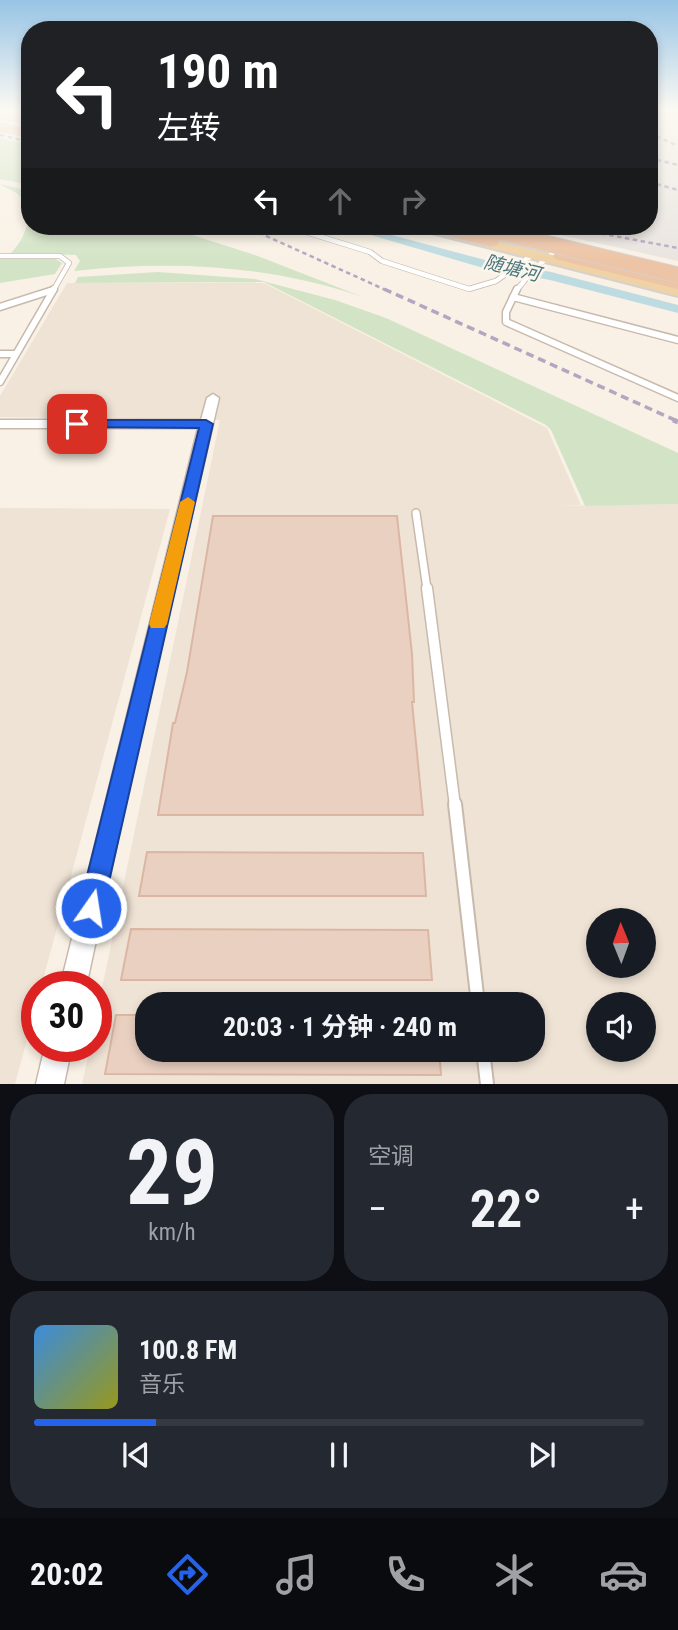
<!DOCTYPE html>
<html lang="zh">
<head>
<meta charset="utf-8">
<style>
	:root { --surface:#171b24; --page:#242831; --text:#f1f3f6; --muted:#9ea1a6; --line:#363941; --accent:#2563eb }
	body { margin:0; font-family:"Roboto Condensed","Noto Sans SC",sans-serif; background:var(--page); color:var(--text); height:100vh; display:flex; flex-direction:column; font-size:26px; white-space:nowrap }
	* { box-sizing:border-box; margin:0 }
	p { font-size:23px; color:var(--muted) }
	.icon { flex:none; width:38px; height:38px; fill:none; stroke:currentColor; stroke-width:2; stroke-linecap:round; stroke-linejoin:round }
	.map { position:relative; height:1084px; overflow:hidden }
	.details { display:flex; flex-direction:column; gap:10px; padding:10px; background:#0d0f14; flex:1 }
	.details>* { flex:none }
	.hud { position:absolute; left:21px; top:21px; width:637px; height:214px; border-radius:28px; box-shadow:0 4px 10px #0003; background:#202124; color:#fff; overflow:hidden }
	.needle { width:46px; rotate:359deg }
	.buttons { position:absolute; left:586px; top:908px; display:grid; gap:14px }
	.buttons a { display:grid; place-items:center; width:70px; height:70px; border-radius:50%; background:var(--surface); box-shadow:0 4px 10px #0003; font-size:35px }
	.speed { position:absolute; left:21px; top:971px; display:flex; gap:14px; font-size:35px; font-weight:700; text-align:center }
	.speed>* { display:grid; place-content:center; width:91px; height:91px; border-radius:50%; background:var(--surface); box-shadow:0 4px 10px #0003; line-height:1 }
	.speed .limit { border:10px solid #d22; background:#fff; color:#111 }
	.pin { position:absolute; display:grid; place-items:center; width:60px; height:60px; color:#fff; margin:-30px; border-radius:14px; box-shadow:0 4px 10px #0006 }
	.me { position:absolute; width:77px; margin:-38px; rotate:13deg; stroke-linejoin:round; filter:drop-shadow(0 0 5px #0008) }
	.turn { display:flex; align-items:center; gap:24px; height:147px; padding:0 21px; font-size:32px }
	.turn .icon { width:91px; height:91px; stroke-width:2.5 }
	.turn b { display:block; font-size:49px; line-height:60px }
	.lanes { display:flex; align-items:center; height:66px; padding:0 21px; background:#0003; justify-content:center; gap:35px; direction:ltr }
	.lanes .off { opacity:.35 }
	.big { font-size:52px; font-weight:700; line-height:1.1 }
	.details .widget { flex:1; display:flex; flex-direction:column; justify-content:center; gap:10px; min-width:0; padding:0 24px; border-radius:28px; background:var(--page) }
	.details .dial { align-items:center; gap:0 }
	.dial b { font-size:91px; line-height:1 }
	.song { display:flex; align-items:center; gap:21px }
	.cover { width:84px; height:84px; border-radius:10px; background:linear-gradient(135deg,hsl(210 70% 55%),hsl(60 70% 35%)) }
	.played { height:7px; border-radius:4px; background:linear-gradient(90deg,var(--accent) 20%,var(--line) 20%) }
	.keys { display:flex; justify-content:space-around; direction:ltr }
	.heat { display:flex; justify-content:space-between; align-items:center; font-size:38px; direction:ltr }
	.details .tiles { flex:1; display:grid; gap:10px; grid-template-columns:1fr 1fr }
	.widget:last-child { grid-column:span 2 }
	.trip { position:absolute; left:135px; top:992px; width:410px; height:70px; border-radius:28px; background:var(--surface); box-shadow:0 4px 10px #0003; font-weight:700; line-height:70px; text-align:center }
	.tab-bar { display:flex; height:112px; justify-content:space-around; align-items:center; background:#090b0e; color:var(--muted) }
	.tab-bar .icon { width:49px; height:49px }
	.tab-bar .selected { color:var(--accent) }
	.tab-bar b { font-size:32px; color:var(--text) }
	.map>svg:first-child { display:block }
	.residential { fill:#efe3d5; fill-rule:evenodd }
	.industrial { fill:#e9e4df }
	.green { fill:#d3e4c6 }
	.lines { fill:none; stroke-linecap:round; stroke-linejoin:round }
	.canal { fill:#bddbe0; fill-rule:evenodd }
	.building { fill:#ead0c1; stroke:#dbb7a3; stroke-width:2 }
	.service-far4-casing { stroke:#c8b9ad; stroke-width:6 }
	.service-far3-casing { stroke:#c8b9ad; stroke-width:9 }
	.service-far2-casing { stroke:#c8b9ad; stroke-width:10 }
	.service-far1-casing { stroke:#c8b9ad; stroke-width:13 }
	.service-casing { stroke:#c8b9ad; stroke-width:16 }
	.minor-casing { stroke:#c8b9ad; stroke-width:3 }
	.primary-casing { stroke:#d6d1cd; stroke-width:4 }
	.trunk-casing { stroke:#d6d1cd; stroke-width:4 }
	.service-far4 { stroke:#fff; stroke-width:4.5 }
	.service-far3 { stroke:#fff; stroke-width:6 }
	.service-far2 { stroke:#fff; stroke-width:7 }
	.service-far1 { stroke:#fff; stroke-width:10 }
	.service { stroke:#fff; stroke-width:12 }
	.minor { fill:#fff; fill-rule:evenodd }
	.primary { fill:#efd2a6; fill-rule:evenodd }
	.trunk { fill:#edc4a5; fill-rule:evenodd }
	.rail-far2 { stroke:#b3a6c1; stroke-width:2.5; stroke-dasharray:4.5 3.5; stroke-linecap:butt }
	.rail-far1 { stroke:#b3a6c1; stroke-width:3.5; stroke-dasharray:8 5; stroke-linecap:butt }
	.rail { stroke:#b3a6c1; stroke-width:5; stroke-dasharray:10 7; stroke-linecap:butt }
	.trunk-bridge-casing { stroke:#d6d1cd; stroke-width:17; stroke-linecap:butt }
	.trunk-bridge { stroke:#edc4a5; stroke-width:15 }
	.route { fill:#2563eb; stroke:#184099; stroke-width:2 }
	.slow { fill:#f59e0b }
	.labels { text-anchor:middle; dominant-baseline:central; stroke-width:5; stroke-linejoin:round; paint-order:stroke }
	.far-water-label { font-size:19px; font-style:italic; fill:#4b777f; stroke:#fcf5eb }
</style>
</head>
<body>
<div class="map">
<svg width="678" height="1084" viewBox="0 0 678 1084">
	<rect width="100%" height="100%" fill="#f9f1e5"/>
	<g class="residential">
		<path d="M67,283h197l283,145 34,77 -28,1 125,-2v580h-596l8,-37 6,-1v-29l124,-597 -220,-3v-21zM598,920h46v46h-46zM147,1004h385v46h-385zM598,1004h46v46h-46z"/>
		<path d="M0,508l170,1 -129,478h-4v16l-22,81h-15z"/>
	</g>
	<path class="industrial" d="M649,111h29v150l-157,-35h128z"/>
	<g class="green">
		<path d="M0,138l30,7v40l-30,-6z"/>
		<path d="M0,184l30,7v35h134l91,29 108,42c-95,-32 -190,-37 -289,-26l6,-10 -4,-6 -65,-2c14,-14 25,-40 9,-57 -5,-5 -15,-8 -20,-12z"/>
		<path d="M0,258h54l8,5 -7,11 -55,9z"/>
		<path d="M158,272l97,7 80,21 51,18 292,135v51l-93,2 -34,-76 -5,-5 -282,-143 -189,1 3,-6z"/>
	</g>
	<g class="lines">
		<path class="canal" d="M340,226h18l127,34 66,12 127,33v8l-128,-33 -70,-13z"/>
	</g>
	<g class="building">
		<path d="M213,516h184l15,138 2,48h-2l11,113h-265l15,-92h2l12,-51z"/>
		<path d="M147,852l276,1 3,43h-287z"/>
		<path d="M131,929l297,1 4,50h-311z"/>
		<path d="M116,1015h31v35h292l2,25 -336,-1z"/>
	</g>
	<g class="lines">
		<g class="service-far4-casing">
			<g id="service-far4">
				<path d="M293,228l77,24 12,9 87,28 27,-8 39,-28"/>
				<path d="M0,256h60l9,7 -16,28"/>
				<path d="M49,291l4,-1"/>
				<path d="M516,291l17,-21 27,-23"/>
			</g>
		</g>
		<g class="service-far3-casing">
			<g id="service-far3">
				<path d="M517,289l-11,23v10l172,76"/>
				<path d="M513,297l165,43"/>
				<path d="M0,307l53,-17"/>
				<path d="M0,354h15"/>
				<path d="M0,382l54,-93"/>
			</g>
		</g>
		<g class="service-far2-casing">
			<path id="service-far2" d="M416,513l11,76"/>
		</g>
		<g class="service-far1-casing">
			<path id="service-far1" d="M427,588l28,218"/>
		</g>
		<g class="service-casing">
			<g id="service">
				<path d="M455,804l23,200"/>
				<path d="M483,1050l4,34"/>
			</g>
		</g>
		<g class="minor-casing">
			<g id="minor">
				<path d="M13,111h7l-13,6 -5,-1z"/>
				<path d="M213,394l6,4 -82,352 -51,237h-26l138,-559h-198v-8h201l6,-22z"/>
				<path d="M45,1046h27l-8,38h-28z"/>
			</g>
		</g>
		<g class="primary-casing">
			<g id="primary">
				<path d="M0,112l30,5v6l-30,-5z"/>
				<path d="M414,226h22l242,60v10l-262,-67z"/>
			</g>
		</g>
		<g class="trunk-casing">
			<g id="trunk">
				<path d="M0,124l30,6v6l-30,-6z"/>
				<path d="M561,251l117,28v10l-123,-30 -2,-3 2,-3z"/>
			</g>
		</g>
		<use href="#service-far4" class="service-far4"/>
		<use href="#service-far3" class="service-far3"/>
		<use href="#service-far2" class="service-far2"/>
		<use href="#service-far1" class="service-far1"/>
		<use href="#service" class="service"/>
		<use href="#minor" class="minor"/>
		<use href="#primary" class="primary"/>
		<use href="#trunk" class="trunk"/>
		<g class="rail-far2">
			<path d="M649,133l29,13"/>
			<path d="M0,135l30,7"/>
			<path d="M649,158l29,7"/>
			<path d="M649,182l29,8"/>
			<path d="M244,226l144,65"/>
			<path d="M562,226l116,22"/>
		</g>
		<path class="rail-far1" d="M384,289l293,132"/>
		<path class="rail" d="M673,420l5,2"/>
		<g class="trunk-bridge-casing">
			<g id="trunk-bridge">
				<path d="M439,226l53,13"/>
				<path d="M475,226l203,49"/>
			</g>
		</g>
		<use href="#trunk-bridge" class="trunk-bridge"/>
	</g>
	<linearGradient id="sky" x2="0" y2="1"><stop stop-color="#97c4e5"/><stop offset="0.42" stop-color="#fcf9f3"/><stop offset="1" stop-color="#fcf9f3" stop-opacity="0"/></linearGradient>
	<rect width="678" height="262" fill="url(#sky)"/>
	<path class="route" d="M77,420h129l7,4 -110,484 -4,9 -8,3 -9,-3 -3,-9 120,-480 -126,-1 -2,-3z"/>
	<path class="slow" d="M188,497l7,5 -28,122 -3,4h-13l-2,-4 31,-122z"/>
	<g class="labels">
		<g class="far-water-label">
			<text transform="translate(512 268) rotate(14)">随塘河</text>
		</g>
	</g>
</svg>
<div class="buttons">
<a><svg class="needle" viewBox="-14 -14 28 28"><path d="M0-13l5 13h-10z" fill="#e53935"/><path d="M0 13l5-13h-10z" fill="#9ea1a6"/></svg></a>
<a><svg class="icon" aria-label="sound" viewBox="0 0 24 24"><path d="M4 9h4l5-4v14l-5-4H4zM17 9q2 3 0 6"/></svg></a>
</div>
<div class="speed"><div class="limit">30</div></div>
<div class="pin" style="left:77px;top:424px;background:#d93025"><svg class="icon" aria-label="arrive" viewBox="0 0 24 24"><path d="M6 21V4h12l-3 4 3 4H6"/></svg></div>
<svg class="me" style="left:91px;top:908px" viewBox="-20 -20 40 40"><circle r="17" fill="#2563eb" stroke="#fff" stroke-width="3"/><path d="M0-11L8 9 0 5-8 9z" fill="#fff"/></svg>
<div class="trip">20:03 · 1 分钟 · 240 m</div>
<div class="hud">
<div class="turn"><svg class="icon" aria-label="left" viewBox="0 0 24 24"><path d="M17 20v-9H6M10 6l-5 5 5 5"/></svg><div><b>190 m</b>左转</div></div>
<div class="lanes"><svg class="icon" aria-label="left" viewBox="0 0 24 24"><path d="M17 20v-9H6M10 6l-5 5 5 5"/></svg><svg class="icon off" aria-label="ahead" viewBox="0 0 24 24"><path d="M12 20V5M6 11l6-6 6 6"/></svg><svg class="icon off" aria-label="right" viewBox="0 0 24 24"><path d="M7 20v-9h11M14 6l5 5-5 5"/></svg></div>
</div>
</div>
<section class="details">
<div class="tiles">
<div class="widget dial"><b>29</b><p>km/h</p></div>
<div class="widget"><p>空调</p>
<div class="heat"><a>−</a><b class="big">22°</b><a>+</a></div>
</div>
<div class="widget">
<div class="song"><i class="cover"></i><div><b>100.8 FM</b><p>音乐</p></div></div>
<div class="played"></div>
<div class="keys"><svg class="icon" aria-label="previous" viewBox="0 0 24 24"><path d="M18 5L8 12l10 7zM5 5v14"/></svg><svg class="icon" aria-label="pause" viewBox="0 0 24 24"><path d="M8 5v14M16 5v14"/></svg><svg class="icon" aria-label="next" viewBox="0 0 24 24"><path d="M6 5l10 7-10 7zM19 5v14"/></svg></div>
</div>
</div>
</section>
<nav class="tab-bar">
<b>20:02</b>
<svg class="icon selected" aria-label="directions" viewBox="0 0 24 24"><path d="M12 3l9 9-9 9-9-9zM9 14v-3h6M13 9l2 2-2 2"/></svg>
<svg class="icon" aria-label="music" viewBox="0 0 24 24"><path d="M9 18V5l10-2v13"/><circle cx="6" cy="18" r="3"/><circle cx="16" cy="16" r="3"/></svg>
<svg class="icon" aria-label="phone" viewBox="0 0 24 24"><path d="M5 4h4l2 5-3 2q2 4 5 5l2-3 5 2v4C11 20 4 13 5 4z"/></svg>
<svg class="icon" aria-label="climate" viewBox="0 0 24 24"><path d="M12 3v18M4 7l16 10M4 17L20 7"/></svg>
<svg class="icon" aria-label="car" viewBox="0 0 24 24"><path d="M5 17H2v-5l4-1 3-4h7l3 4 3 1v5h-3M9 17h6M6 11h13"/><circle cx="7" cy="17" r="2"/><circle cx="17" cy="17" r="2"/></svg>
</nav>
</body>
</html>
